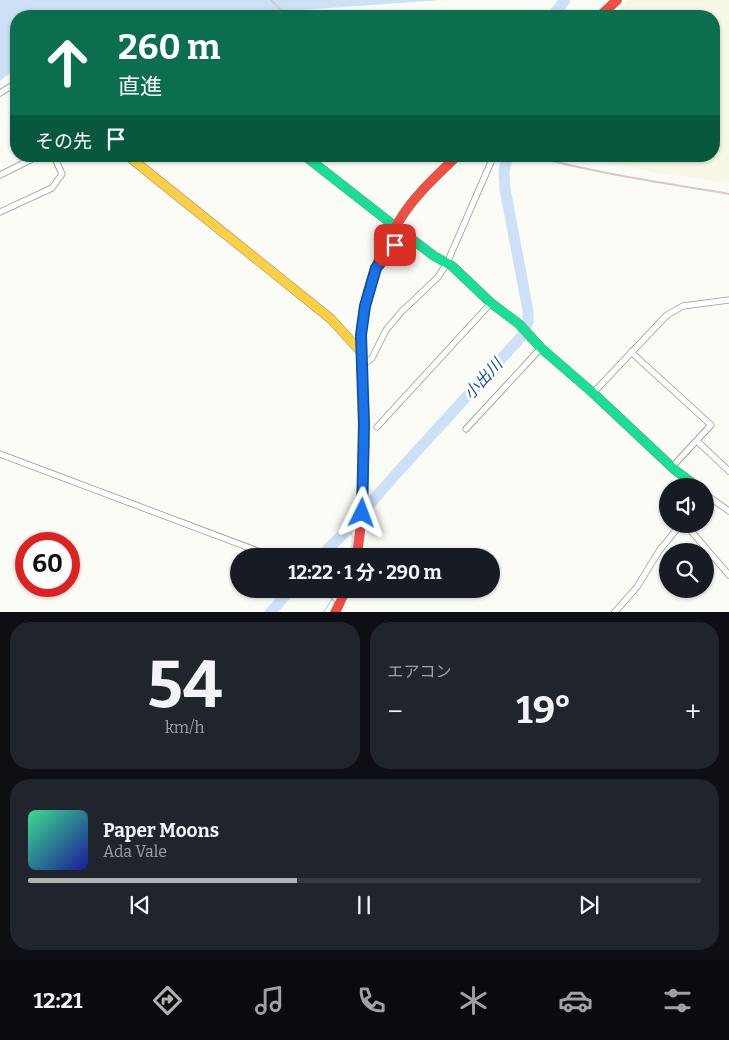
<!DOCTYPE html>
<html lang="ja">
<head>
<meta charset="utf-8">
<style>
	:root { --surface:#171b24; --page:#20242c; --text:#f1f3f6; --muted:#9ea1a6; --line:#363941; --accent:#b1b2b3 }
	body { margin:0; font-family:Bitter,"Noto Sans JP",serif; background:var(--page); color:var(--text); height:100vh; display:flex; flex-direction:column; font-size:19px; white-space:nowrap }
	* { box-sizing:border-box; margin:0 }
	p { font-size:16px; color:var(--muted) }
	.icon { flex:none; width:28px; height:28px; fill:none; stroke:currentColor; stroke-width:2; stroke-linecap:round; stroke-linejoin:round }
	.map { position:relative; height:612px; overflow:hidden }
	.side { display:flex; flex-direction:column; gap:10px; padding:10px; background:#0d0f14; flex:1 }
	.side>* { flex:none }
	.guide { position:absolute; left:10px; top:10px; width:710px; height:152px; border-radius:20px; box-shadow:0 1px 4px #0004; background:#0b6e4f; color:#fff; overflow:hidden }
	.tools { position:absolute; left:659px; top:478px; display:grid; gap:10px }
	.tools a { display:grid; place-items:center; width:55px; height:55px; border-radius:50%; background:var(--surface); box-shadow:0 1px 4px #0004; font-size:25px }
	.speed { position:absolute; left:15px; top:532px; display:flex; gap:10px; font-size:25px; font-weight:700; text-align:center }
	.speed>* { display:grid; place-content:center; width:65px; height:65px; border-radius:50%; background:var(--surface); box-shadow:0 1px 4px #0004; line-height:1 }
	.speed .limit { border:8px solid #d22; background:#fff; color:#111 }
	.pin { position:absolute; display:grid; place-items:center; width:42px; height:42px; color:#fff; margin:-21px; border-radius:10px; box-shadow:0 2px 8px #0006 }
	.me { position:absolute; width:55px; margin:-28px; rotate:3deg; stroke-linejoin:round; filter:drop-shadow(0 0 4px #0008) }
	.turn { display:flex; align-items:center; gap:18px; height:105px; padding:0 25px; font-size:22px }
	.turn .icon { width:65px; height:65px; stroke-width:2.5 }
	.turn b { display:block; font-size:35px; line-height:42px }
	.then { display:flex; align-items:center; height:48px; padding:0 25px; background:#0003; gap:10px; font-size:19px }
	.big { font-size:38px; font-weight:700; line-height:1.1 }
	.side .tile { flex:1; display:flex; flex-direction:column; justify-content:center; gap:8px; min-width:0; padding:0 18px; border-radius:20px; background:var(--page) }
	.side .dial { align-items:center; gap:0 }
	.dial b { font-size:65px; line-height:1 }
	.song { display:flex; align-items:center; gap:15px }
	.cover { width:60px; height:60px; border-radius:8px; background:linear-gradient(135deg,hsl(150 70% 55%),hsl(240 70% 35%)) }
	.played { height:5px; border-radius:2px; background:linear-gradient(90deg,var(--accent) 40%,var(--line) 40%) }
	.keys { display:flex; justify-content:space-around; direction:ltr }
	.heat { display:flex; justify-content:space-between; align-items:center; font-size:28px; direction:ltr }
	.side .tiles { flex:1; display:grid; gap:10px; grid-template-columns:1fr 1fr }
	.tile:last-child { grid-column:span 2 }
	.trip { position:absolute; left:230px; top:548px; width:270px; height:50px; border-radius:25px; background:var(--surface); box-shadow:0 1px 4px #0004; font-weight:700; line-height:50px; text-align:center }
	.tabs { display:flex; height:80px; justify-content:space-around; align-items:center; background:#090b0e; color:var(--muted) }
	.tabs .icon { width:35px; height:35px }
	.tabs .selected { color:var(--accent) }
	.tabs b { font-size:22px; color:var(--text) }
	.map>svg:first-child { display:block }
	.farmland { fill:#f7f8e4 }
	.water { fill:#cde1f6 }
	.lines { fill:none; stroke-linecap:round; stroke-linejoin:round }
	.stream { stroke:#cde1f6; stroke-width:2 }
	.river { stroke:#cde1f6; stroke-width:11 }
	.street-casing { stroke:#979795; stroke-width:7 }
	.fast-casing { stroke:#8d8d8b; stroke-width:10 }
	.slow-casing { stroke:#8d8d8b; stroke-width:10 }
	.jam-casing { stroke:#8d8d8b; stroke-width:10 }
	.street { stroke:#fffffe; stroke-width:5.5 }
	.fast { stroke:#16e098; stroke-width:9 }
	.slow { stroke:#ffcf43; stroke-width:9 }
	.jam { stroke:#f24e42; stroke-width:9 }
	.rail { stroke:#d8c8c6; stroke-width:2 }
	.route-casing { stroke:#114b97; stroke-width:12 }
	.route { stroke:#1a73e8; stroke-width:9 }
	.labels { text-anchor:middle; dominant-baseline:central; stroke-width:5; stroke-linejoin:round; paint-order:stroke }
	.water-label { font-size:16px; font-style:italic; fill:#1950a4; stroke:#fff }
</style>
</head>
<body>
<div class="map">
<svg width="729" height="613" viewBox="0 0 729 613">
	<rect width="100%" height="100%" fill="#fcfcf7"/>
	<path class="farmland" d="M628,0h101v183l-52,-8 -19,-2 -85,-17h141v-140h-102z"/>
	<path class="water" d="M0,0h442l-155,11 -72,-1 -20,6h-179v53l-16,12z"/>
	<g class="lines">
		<g class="stream">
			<path d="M349,528l4,9 -2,19"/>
			<path d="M335,594l3,-5"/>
			<path d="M323,613l10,-15"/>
		</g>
		<g class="river">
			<path d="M553,16l12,-16"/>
			<path d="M321,556l28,-28 47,-54 125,-137 7,-15v-11l-23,-122 -1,-17 3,-16"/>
			<path d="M270,613l21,-24"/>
		</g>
		<g class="street-casing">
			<g id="street">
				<path d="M0,93l8,-5 8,-4"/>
				<path d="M0,175l38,-19"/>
				<path d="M0,212l52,-24 10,-14 -8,-18"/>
				<path d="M381,263l24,-29"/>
				<path d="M631,352l80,73 -39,42"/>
				<path d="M362,366l10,-8 14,-28 16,-19 12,-11 24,-23 9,-14 44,-101"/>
				<path d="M593,393l74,-78 16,-9 46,-6"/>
				<path d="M377,427l114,-124"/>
				<path d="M466,429l75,-81"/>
				<path d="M697,441l32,30"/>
				<path d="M0,454l271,102"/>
				<path d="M705,494l24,17"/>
				<path d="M685,524l44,51"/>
				<path d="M326,589l14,13"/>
				<path d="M614,613l23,-26 22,-36 22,-27"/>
			</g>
		</g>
		<g class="fast-casing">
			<g id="fast">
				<path d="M305,156l87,68"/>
				<path d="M401,231l33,25 18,10 39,37 28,21 22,24 52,45 82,77 21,16"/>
			</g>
		</g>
		<g class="slow-casing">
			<path id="slow" d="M128,156l203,163 30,33"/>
		</g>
		<g class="jam-casing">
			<g id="jam">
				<path d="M600,16l17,-16"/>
				<path d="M357,556c6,-44 8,-89 7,-133 0,-29 -4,-58 -3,-87 1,-37 18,-85 38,-115 15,-25 37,-45 58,-65"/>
				<path d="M335,613l11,-24"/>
			</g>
		</g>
		<use href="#street" class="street"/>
		<use href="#fast" class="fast"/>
		<use href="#slow" class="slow"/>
		<use href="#jam" class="jam"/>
		<g class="rail">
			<path d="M271,0l16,16"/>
			<path d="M532,156c64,17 131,27 197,38"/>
		</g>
	</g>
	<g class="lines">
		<g class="route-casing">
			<path id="route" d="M362,513l2,-89 -3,-89 4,-29 11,-38 19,-23"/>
		</g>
		<use href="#route" class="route"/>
	</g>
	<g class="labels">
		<g class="water-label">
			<text transform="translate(483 379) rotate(-48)">小出川</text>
		</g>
	</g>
</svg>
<div class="tools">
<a><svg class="icon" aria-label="sound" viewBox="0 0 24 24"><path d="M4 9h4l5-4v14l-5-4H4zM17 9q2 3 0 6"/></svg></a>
<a><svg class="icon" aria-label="search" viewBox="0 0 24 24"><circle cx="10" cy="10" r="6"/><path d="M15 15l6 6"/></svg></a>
</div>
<div class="speed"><div class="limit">60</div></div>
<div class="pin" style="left:395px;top:245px;background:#d93025"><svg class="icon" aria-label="arrive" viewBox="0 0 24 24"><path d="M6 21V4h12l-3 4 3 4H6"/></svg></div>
<svg class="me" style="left:362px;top:513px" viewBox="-20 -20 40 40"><path d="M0-17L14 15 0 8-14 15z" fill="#1a73e8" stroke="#fff" stroke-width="4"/></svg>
<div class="trip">12:22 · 1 分 · 290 m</div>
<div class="guide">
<div class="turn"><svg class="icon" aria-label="ahead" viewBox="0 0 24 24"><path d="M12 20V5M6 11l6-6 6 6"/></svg><div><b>260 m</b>直進</div></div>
<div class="then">その先<svg class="icon" aria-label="arrive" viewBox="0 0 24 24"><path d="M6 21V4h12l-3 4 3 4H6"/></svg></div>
</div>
</div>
<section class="side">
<div class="tiles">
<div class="tile dial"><b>54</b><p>km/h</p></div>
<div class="tile"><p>エアコン</p>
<div class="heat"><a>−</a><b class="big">19°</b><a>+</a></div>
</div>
<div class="tile">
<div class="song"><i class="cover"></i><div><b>Paper Moons</b><p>Ada Vale</p></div></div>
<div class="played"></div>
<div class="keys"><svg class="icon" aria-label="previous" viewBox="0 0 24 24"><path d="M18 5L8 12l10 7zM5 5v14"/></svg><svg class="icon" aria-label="pause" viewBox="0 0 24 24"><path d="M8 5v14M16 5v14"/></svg><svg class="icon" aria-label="next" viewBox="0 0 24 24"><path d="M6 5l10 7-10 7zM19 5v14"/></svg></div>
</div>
</div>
</section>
<nav class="tabs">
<b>12:21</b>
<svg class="icon selected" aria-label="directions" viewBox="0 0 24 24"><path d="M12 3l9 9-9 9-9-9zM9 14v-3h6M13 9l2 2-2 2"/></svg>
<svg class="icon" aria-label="music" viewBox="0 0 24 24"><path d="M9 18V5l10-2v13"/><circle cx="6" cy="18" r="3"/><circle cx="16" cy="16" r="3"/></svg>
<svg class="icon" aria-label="phone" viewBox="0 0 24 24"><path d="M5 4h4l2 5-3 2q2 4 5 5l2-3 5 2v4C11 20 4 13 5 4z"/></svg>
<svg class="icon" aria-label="climate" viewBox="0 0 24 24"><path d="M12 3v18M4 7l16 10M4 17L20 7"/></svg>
<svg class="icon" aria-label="car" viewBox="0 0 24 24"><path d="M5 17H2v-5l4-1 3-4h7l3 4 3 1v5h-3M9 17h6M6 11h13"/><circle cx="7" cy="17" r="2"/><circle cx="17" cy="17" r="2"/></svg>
<svg class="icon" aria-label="filters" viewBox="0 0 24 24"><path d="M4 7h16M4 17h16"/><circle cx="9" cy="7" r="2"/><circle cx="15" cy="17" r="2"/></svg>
</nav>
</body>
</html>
